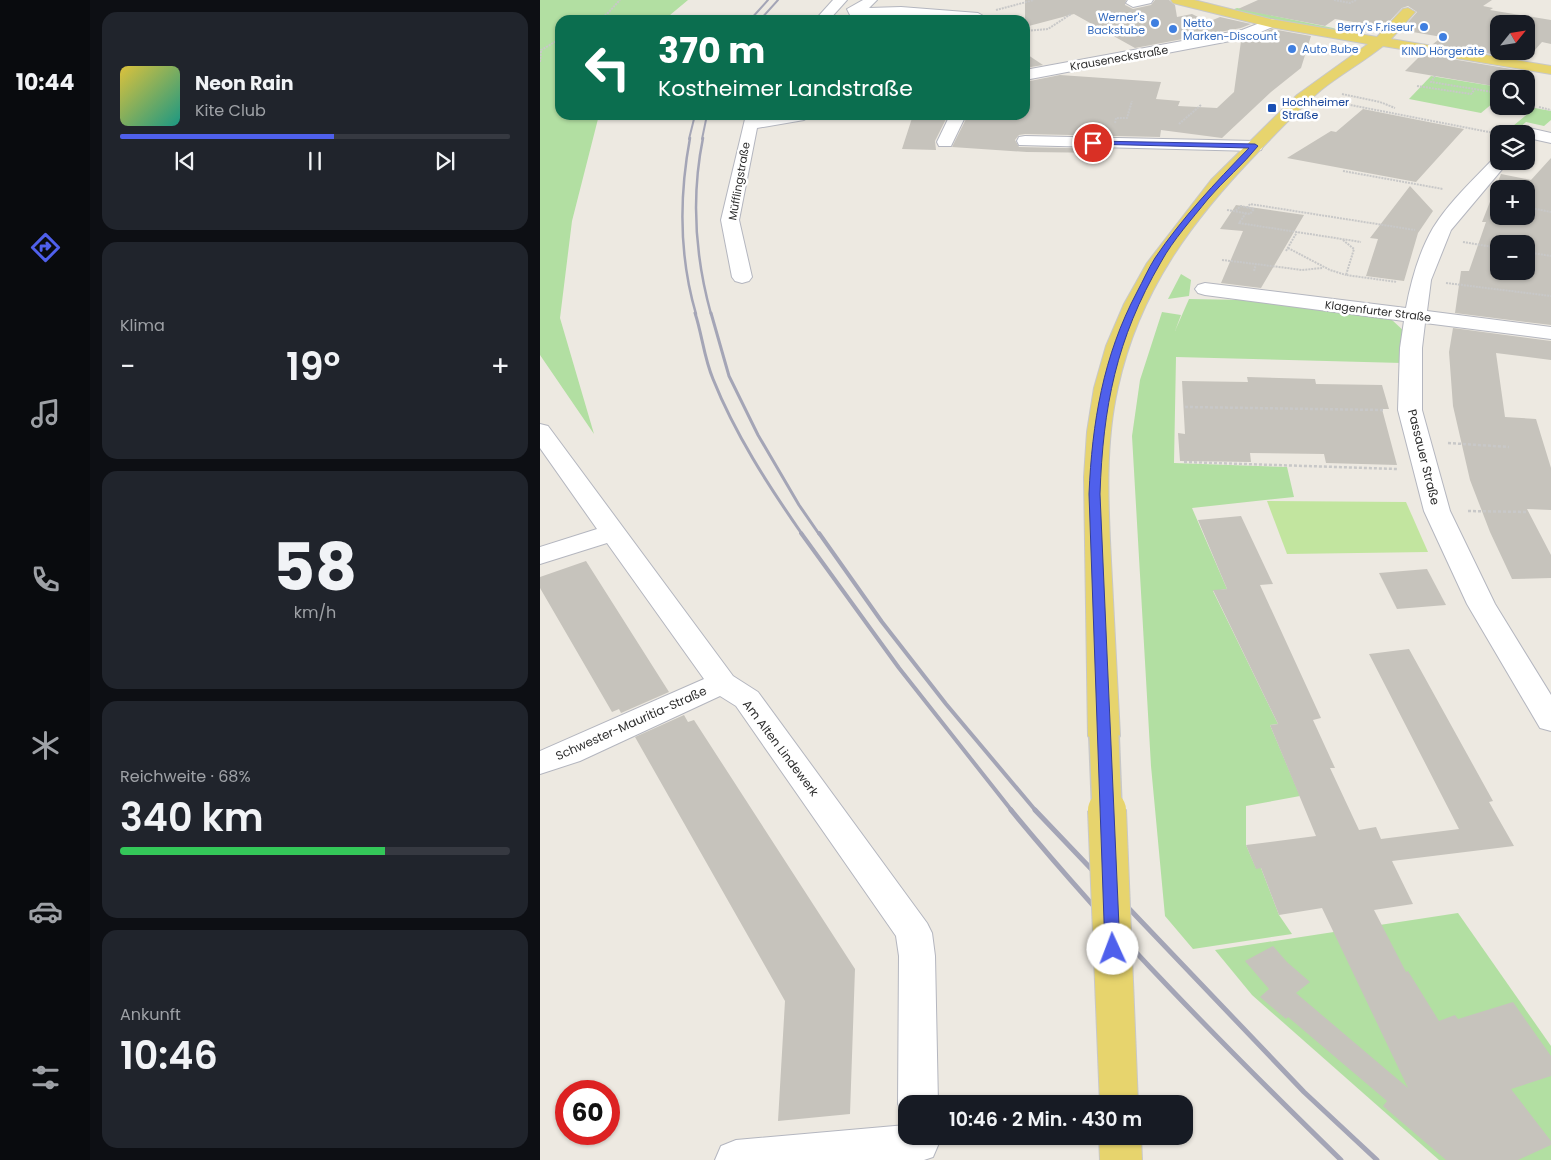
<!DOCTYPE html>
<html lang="de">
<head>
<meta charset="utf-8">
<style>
	:root { --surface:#171b24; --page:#20242c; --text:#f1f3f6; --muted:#9ea1a6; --line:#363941; --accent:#4f60ec }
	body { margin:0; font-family:Poppins,sans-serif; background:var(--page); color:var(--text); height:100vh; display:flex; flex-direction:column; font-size:19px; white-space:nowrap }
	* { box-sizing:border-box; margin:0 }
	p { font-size:16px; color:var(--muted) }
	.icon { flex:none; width:28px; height:28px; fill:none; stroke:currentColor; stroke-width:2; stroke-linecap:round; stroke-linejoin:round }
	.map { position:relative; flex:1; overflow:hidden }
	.drawer { display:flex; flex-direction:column; gap:12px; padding:12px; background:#0d0f14; width:450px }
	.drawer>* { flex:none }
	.guide { position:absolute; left:15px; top:15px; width:475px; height:105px; border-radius:15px; box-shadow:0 1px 4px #0004; background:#0b6e4f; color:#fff; overflow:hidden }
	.needle { width:32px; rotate:60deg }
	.fabs { position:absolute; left:950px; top:15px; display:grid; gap:10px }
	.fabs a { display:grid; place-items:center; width:45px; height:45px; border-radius:10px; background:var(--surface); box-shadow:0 1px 4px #0004; font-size:25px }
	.speed { position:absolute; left:15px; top:1080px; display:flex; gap:10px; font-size:25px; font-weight:700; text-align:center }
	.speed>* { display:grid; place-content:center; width:65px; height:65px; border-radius:50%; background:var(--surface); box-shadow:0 1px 4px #0004; line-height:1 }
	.speed .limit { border:8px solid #d22; background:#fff; color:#111 }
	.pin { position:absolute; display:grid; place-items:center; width:42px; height:42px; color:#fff; margin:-21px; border:2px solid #fff; border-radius:50%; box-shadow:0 1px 5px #0007 }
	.me { position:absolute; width:55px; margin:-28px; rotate:358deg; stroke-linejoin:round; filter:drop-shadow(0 0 4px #0008) }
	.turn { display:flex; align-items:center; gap:18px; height:105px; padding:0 20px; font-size:22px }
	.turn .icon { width:65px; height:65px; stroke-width:2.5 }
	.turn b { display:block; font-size:35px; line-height:42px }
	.big { font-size:38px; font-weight:600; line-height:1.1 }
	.drawer .card { flex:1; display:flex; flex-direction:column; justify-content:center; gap:8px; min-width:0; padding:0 18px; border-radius:15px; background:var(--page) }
	.drawer .dial { align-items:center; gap:0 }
	.dial b { font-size:65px; line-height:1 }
	.song { display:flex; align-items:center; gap:15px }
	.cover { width:60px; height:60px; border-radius:8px; background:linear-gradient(135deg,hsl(50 70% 55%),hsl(170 70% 35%)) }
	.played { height:5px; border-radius:2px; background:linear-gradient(90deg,var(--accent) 55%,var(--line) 55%) }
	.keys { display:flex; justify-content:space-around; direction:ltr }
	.heat { display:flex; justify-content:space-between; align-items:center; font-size:28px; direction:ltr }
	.charge { height:8px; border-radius:4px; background:linear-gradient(90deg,#34c759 68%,var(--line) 0) }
	.trip { position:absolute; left:358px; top:1095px; width:295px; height:50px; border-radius:15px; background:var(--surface); box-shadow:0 1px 4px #0004; font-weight:600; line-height:50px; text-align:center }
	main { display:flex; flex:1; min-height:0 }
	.menu { display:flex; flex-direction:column; width:90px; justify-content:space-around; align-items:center; background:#090b0e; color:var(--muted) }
	.menu .icon { width:35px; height:35px }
	.menu .active { color:var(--accent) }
	.menu b { font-size:22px; color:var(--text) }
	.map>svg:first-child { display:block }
	.green { fill:#b2dfa2 }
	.pitch { fill:#c2e59f }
	.building { fill:#c6c3bc; fill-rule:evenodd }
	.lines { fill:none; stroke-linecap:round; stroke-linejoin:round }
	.minor-casing { stroke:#b4b6bf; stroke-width:2 }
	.major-casing { stroke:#c8c8c8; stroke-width:2 }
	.path-far1 { stroke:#c8c8c8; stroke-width:2; stroke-dasharray:2 1; stroke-linecap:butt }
	.path { stroke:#c8c8c8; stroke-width:2.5; stroke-dasharray:3 2; stroke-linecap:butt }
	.minor { fill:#fff; fill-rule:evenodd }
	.major { fill:#e7d46d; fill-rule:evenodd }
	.rail-far4 { stroke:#a4a5b6; stroke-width:2 }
	.rail-far3 { stroke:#a4a5b6; stroke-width:2.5 }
	.rail-far2 { stroke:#a4a5b6; stroke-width:3 }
	.rail-far1 { stroke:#a4a5b6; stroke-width:4 }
	.rail { stroke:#a4a5b6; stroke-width:5 }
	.major-bridge-far1-casing { stroke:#c8c8c8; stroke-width:32; stroke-linecap:butt }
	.major-bridge-casing { stroke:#c8c8c8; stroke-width:40; stroke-linecap:butt }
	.major-bridge-far1 { stroke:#e7d46d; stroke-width:29 }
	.major-bridge { stroke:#e7d46d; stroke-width:38 }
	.route { fill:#4f60ec; stroke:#333e99 }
	.shop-dot { fill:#3f7fe0; stroke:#fff; stroke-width:2 }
	.transit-dot { fill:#1a4fb4; stroke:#fff; stroke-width:2 }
	.labels { text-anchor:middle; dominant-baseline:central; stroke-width:5; stroke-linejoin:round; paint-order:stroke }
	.far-shop-label { font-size:11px; fill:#366cbe; stroke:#fff; text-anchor:end }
	.far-street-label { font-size:11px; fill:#2d2d2d; stroke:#fff }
	.far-transit-label { font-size:11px; fill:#164399; stroke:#fff; text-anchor:start }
	.street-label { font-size:12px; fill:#2d2d2d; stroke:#fff }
</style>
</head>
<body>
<main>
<nav class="menu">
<b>10:44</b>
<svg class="icon active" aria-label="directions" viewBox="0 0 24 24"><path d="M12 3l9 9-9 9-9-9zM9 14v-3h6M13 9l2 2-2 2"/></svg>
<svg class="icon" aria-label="music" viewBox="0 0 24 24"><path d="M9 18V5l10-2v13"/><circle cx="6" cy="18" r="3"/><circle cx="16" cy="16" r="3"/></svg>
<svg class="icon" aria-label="phone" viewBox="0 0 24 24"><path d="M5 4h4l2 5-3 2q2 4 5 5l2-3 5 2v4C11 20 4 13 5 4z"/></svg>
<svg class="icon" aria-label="climate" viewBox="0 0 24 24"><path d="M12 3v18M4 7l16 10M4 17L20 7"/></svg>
<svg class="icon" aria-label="car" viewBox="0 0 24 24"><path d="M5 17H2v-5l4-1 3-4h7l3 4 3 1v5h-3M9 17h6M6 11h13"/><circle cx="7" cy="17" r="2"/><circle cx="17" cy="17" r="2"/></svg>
<svg class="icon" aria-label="filters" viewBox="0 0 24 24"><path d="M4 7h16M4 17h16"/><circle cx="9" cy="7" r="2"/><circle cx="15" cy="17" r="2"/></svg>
</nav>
<section class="drawer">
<div class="card">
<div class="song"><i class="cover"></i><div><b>Neon Rain</b><p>Kite Club</p></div></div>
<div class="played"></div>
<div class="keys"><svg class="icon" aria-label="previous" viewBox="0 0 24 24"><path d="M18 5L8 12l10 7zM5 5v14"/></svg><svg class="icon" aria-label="pause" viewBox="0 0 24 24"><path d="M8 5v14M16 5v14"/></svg><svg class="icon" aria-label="next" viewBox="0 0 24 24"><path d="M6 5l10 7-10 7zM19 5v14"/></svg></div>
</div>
<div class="card"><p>Klima</p>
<div class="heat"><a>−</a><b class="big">19°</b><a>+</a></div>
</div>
<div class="card dial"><b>58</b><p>km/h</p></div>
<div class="card"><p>Reichweite · 68%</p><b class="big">340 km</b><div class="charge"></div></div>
<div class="card"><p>Ankunft</p><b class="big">10:46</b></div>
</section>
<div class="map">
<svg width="1011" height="1160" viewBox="0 0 1011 1160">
	<rect width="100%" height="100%" fill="#ede9e1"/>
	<g class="green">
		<path d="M0,0h148l-24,20h-104v95h39l-27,106 -12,97 34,116 -54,-79z"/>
		<path d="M697,8l96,20 5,2 -55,-8 -54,-11z"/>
		<path d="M891,76l68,11v11l-18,15 -72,-14z"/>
		<path d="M995,108l16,3v9l-7,6 -18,-4 -7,6 -6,-2z"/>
		<path d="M641,274l10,6 -2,16 -21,3z"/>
		<path d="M649,299l55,1 141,18 7,2 14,13 -4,30 -226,-6 -2,106 113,4 7,30 -102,11 35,81 -14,2 65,133 -8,1 30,71 -54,10v39l10,23h5l18,47 13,19 -99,15 -28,-33 -14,-150 -19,-330 8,-56 22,-68 19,3 -6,16z"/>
		<path d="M918,913l93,133v114h-112l-187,-165 -37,-45z"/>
	</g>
	<path class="pitch" d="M727,501l139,1 22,50 -141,2z"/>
	<g class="building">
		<path d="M485,0h101l-1,5 8,4 18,-4 4,-5h14l6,5 2,12 15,-3 16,8 12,-5 31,7 -10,4 -106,20 -61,-34 -49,13z"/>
		<path d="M718,0h234l-9,6 10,2 -3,2 61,10v24l-9,-2 -16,18 -93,-16 9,-7 -41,-7 16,-18 -9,-6 -6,2 -18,19 -49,-8 -10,7 -87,-17zM959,24h27v27h-27z"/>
		<path d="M732,29l39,7 -10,32 -30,24 -49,46 -61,-8 -1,7 -135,-3 -6,1 -4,5 4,7 91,2 1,4 -84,-1 -75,-5 16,-32h57v-33l35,-7 101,7 -5,17 24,2 -2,5 39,2 17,-16 7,-51z"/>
		<path d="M485,53l18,12 -18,3z"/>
		<path d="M882,54l95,16 -8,9h-10v8l-94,-16z"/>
		<path d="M823,109l101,20 -48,53 -129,-24 44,-27 5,1z"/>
		<path d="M373,115h35l-13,26 1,9 -34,-1z"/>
		<path d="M1011,158v167l-96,-12 6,-42h8l17,-49h-4l19,-48 30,6zM959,189h27v27h-27zM959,244h27v27h-27z"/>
		<path d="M870,186l23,25 -15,22 -14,48 -38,-5 12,-37 -8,-1z"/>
		<path d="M696,205l68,10 -43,73 -40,-5 22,-52 -23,-2z"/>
		<path d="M913,328l98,13v19l-55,-7 9,64 31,2 15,49v42l-24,-1 24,46v23l-39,1 -22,-47 -20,-52 -17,-74 -4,-54z"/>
		<path d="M707,377l68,2 1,5 66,1 7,24h-7l15,56 -71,-2 -2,-9 -74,-1 1,9 -71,-1 -2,-28 7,1 -3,-53 66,1z"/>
		<path d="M701,516l32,68 -13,1 61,133 -8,2 22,48h-5l29,62 17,-3 5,12 78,-10 -90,-175 40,-5 84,152 -4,1 25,44 -122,15 21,43 -39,6 32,62 2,-1 31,50 16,-6 3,4 55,-17 38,54v20l-40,13 40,52v4l-33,15h-72l-63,-54 4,-5 -99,-84 -2,2 -26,-22 9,-8 -24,-28 28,-15 14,16 23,20 -14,11 112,95 -86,-180 -43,7 -18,-47 -5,1 -10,-24 70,-9 -46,-111 8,-1 -65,-134 14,-1 -29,-69z"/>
		<path d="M46,561l83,131 -48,21 -2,-4 -7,3 -72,-124v-11z"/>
		<path d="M887,569l19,36 -49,4 -18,-36z"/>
		<path d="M144,715l4,7 6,-2 161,249 -5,145 -72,7 7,-120 -150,-264z"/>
	</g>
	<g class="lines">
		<g class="minor-casing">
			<g id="minor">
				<path d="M293,0h14l-18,20h-14z"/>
				<path d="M323,0h14l-8,8 32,-1 77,6 7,4 -3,3 -81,-5h-51l-3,-6z"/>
				<path d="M588,0h25l-2,3 -18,4 -7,-4z"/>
				<path d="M730,19l5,1 2,3 -2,3 -29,12 -221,42v-10l217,-40z"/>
				<path d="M206,115h16l-1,3 17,-3h34l-8,5 -47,8 -18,92 13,57 -3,4 -7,2 -7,-2 -3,-4 -11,-57z"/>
				<path d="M410,115h16l-15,31h-12l-2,-4z"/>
				<path d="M989,128l22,5v10l-18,-4 -7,2v-7h-7z"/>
				<path d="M485,136l230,5 6,1 2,4 -2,4 -6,1 -236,-6 -2,-4 2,-4z"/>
				<path d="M959,156v5h10l-58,69 -20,50 -4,31 124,16v12l-126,-16 -3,25v62l28,101 45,93 56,91v36l-11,-3 -73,-124 -43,-93 -26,-101 2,-62 4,-27 -199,-26 -7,-2 -3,-4 3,-4 7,-2 201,25c5,-27 13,-56 27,-80 16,-26 41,-49 62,-71z"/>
				<path d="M0,424l8,2 185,250 25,16 169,231 5,10 3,23 3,148h-32v14l-8,-14 1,-148 -3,-20 -160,-230 -16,-10 -140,65 -40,13v-23l164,-72 -97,-136 -67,21v-17l57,-18 -57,-81z"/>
				<path d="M366,1125v11h30l3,7 -6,14 -9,3h-209l6,-14 15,-6z"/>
			</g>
		</g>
		<g class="major-casing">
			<g id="major">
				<path d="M631,0h23l76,19 107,18 26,-28 5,-1 7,4 -24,27 160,27v8l-168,-28c-20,16 -42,28 -62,44 -22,19 -42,40 -62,61 -67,69 -120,140 -141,236 -13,56 -10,117 -7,174 3,58 6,117 9,175l-5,8 -11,3 -11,-3 -5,-8 -4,-259 3,-45 7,-44 12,-42 18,-42 23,-41 64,-83 86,-85 71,-51 -98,-17 -97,-24z"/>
				<path d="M559,1136h42l1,24h-42z"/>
			</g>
		</g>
		<g class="path-far1">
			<path d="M794,0l16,3 6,-3"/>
			<path d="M456,10l38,-10"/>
			<path d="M57,20l10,-6 13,-14"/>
			<path d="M485,31l23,-2 23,-15"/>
			<path d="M0,62l1,-12 19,-11"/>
			<path d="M895,76l-4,6 68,11"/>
			<path d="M877,86l54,8 4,-5"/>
			<path d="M802,94l38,8 15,6"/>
			<path d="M790,101l169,33"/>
			<path d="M999,107l12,3"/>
			<path d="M575,123l1,-5h11l5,-17"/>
			<path d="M639,124l22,-19"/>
			<path d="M803,171l100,18"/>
			<path d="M952,207l7,-3"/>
			<path d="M986,207l25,5"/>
			<path d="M707,208l3,-4 165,26"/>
			<path d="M687,210l23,4 4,-5 -13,-3 -6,5"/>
			<path d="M706,213l-7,10 122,19"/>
			<path d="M803,240l11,9 -8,26 51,7"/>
			<path d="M923,242l36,6"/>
			<path d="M748,248l42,22 16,5"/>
			<path d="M746,251l11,-19"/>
			<path d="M986,252l25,4"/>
			<path d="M682,260l34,4"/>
			<path d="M714,271l2,-7 46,6 20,-2"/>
			<path d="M906,283l105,13"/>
		</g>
		<g class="path">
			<path d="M645,407l199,3"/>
			<path d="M908,443l61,4"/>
			<path d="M644,462l213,7"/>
			<path d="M928,511l60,1"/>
		</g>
		<use href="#minor" class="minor"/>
		<use href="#major" class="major"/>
		<g class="rail-far4">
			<path d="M210,20l18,-20"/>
			<path d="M220,20l18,-20"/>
			<path d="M149,139l6,-24"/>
			<path d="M162,139l5,-24"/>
		</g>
		<g class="rail-far3">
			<path d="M150,138c-11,59 -11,118 6,176"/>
			<path d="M163,138c-12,59 -8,118 8,176"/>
		</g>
		<g class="rail-far2">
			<path d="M155,313c7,21 9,45 18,66 22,55 55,106 89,155"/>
			<path d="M171,313l18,63 29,59 41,70 20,29"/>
		</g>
		<g class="rail-far1">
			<path d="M261,533l98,135 113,143"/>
			<path d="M279,533l63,89 64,82 90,107"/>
		</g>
		<g class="rail">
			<path d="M471,810c102,124 215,238 330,350"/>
			<path d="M495,810l269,282 73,68"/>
		</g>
		<g class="major-bridge-far1-casing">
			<path id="major-bridge-far1" d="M564,736l3,75"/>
		</g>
		<g class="major-bridge-casing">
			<path id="major-bridge" d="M567,810l12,294"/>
		</g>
		<use href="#major-bridge-far1" class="major-bridge-far1"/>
		<use href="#major-bridge" class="major-bridge"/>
	</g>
	<path class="route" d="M553,141l162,3 3,2c-15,19 -34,34 -50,53 -16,20 -35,41 -47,63 -45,77 -58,145 -61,232l20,455 -2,4 -5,2 -6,-2 -2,-4 -16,-455c3,-71 14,-138 48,-202 6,-11 11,-23 18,-34 27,-40 60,-75 94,-110l-158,-4z"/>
	<g class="shop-dot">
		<circle cx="615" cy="23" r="5"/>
		<circle cx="884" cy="27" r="5"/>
		<circle cx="633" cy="29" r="5"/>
		<circle cx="903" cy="37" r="5"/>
		<circle cx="752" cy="49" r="5"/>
	</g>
	<rect class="transit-dot" x="727" y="103" width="10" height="10" rx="2.5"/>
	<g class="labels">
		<g class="far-shop-label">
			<text x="605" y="17">Werner's<tspan x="605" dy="13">Backstube</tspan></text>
			<text x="643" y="23" text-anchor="start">Netto<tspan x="643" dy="13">Marken-Discount</tspan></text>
			<text x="874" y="27">Berry's F.riseur</text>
			<text x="762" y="49" text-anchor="start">Auto Bube</text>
			<text x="903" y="51" text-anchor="middle">KIND Hörgeräte</text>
		</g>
		<g class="far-street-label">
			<text transform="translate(579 58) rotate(-10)">Krauseneckstraße</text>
			<text transform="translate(199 181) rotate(-80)">Müfflingstraße</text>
			<text transform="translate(838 311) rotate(7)">Klagenfurter Straße</text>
		</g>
		<g class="far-transit-label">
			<text x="742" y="102">Hochheimer<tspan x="742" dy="13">Straße</tspan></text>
		</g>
		<g class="street-label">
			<text transform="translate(884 457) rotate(76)">Passauer Straße</text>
			<text transform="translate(91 723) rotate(-24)">Schwester-Mauritia-Straße</text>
			<text transform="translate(241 748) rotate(53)">Am Alten Lindewerk</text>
		</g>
	</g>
</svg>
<div class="fabs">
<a><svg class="needle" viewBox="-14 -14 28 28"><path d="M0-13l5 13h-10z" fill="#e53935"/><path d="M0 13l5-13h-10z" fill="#9ea1a6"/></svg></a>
<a><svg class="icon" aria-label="search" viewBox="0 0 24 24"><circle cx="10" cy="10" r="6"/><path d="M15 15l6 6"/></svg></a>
<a><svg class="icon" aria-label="layers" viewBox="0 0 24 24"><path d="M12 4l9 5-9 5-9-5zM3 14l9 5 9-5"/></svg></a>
<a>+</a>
<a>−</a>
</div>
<div class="speed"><div class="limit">60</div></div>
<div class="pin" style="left:553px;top:143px;background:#d93025"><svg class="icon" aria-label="arrive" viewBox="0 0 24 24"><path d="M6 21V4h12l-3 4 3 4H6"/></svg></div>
<svg class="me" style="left:573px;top:949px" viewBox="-20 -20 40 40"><circle r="19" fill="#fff"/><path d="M0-13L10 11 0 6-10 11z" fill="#4f60ec"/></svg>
<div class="trip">10:46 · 2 Min. · 430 m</div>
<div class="guide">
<div class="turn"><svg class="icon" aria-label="left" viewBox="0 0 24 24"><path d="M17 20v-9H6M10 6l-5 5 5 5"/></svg><div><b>370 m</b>Kostheimer Landstraße</div></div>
</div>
</div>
</main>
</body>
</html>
